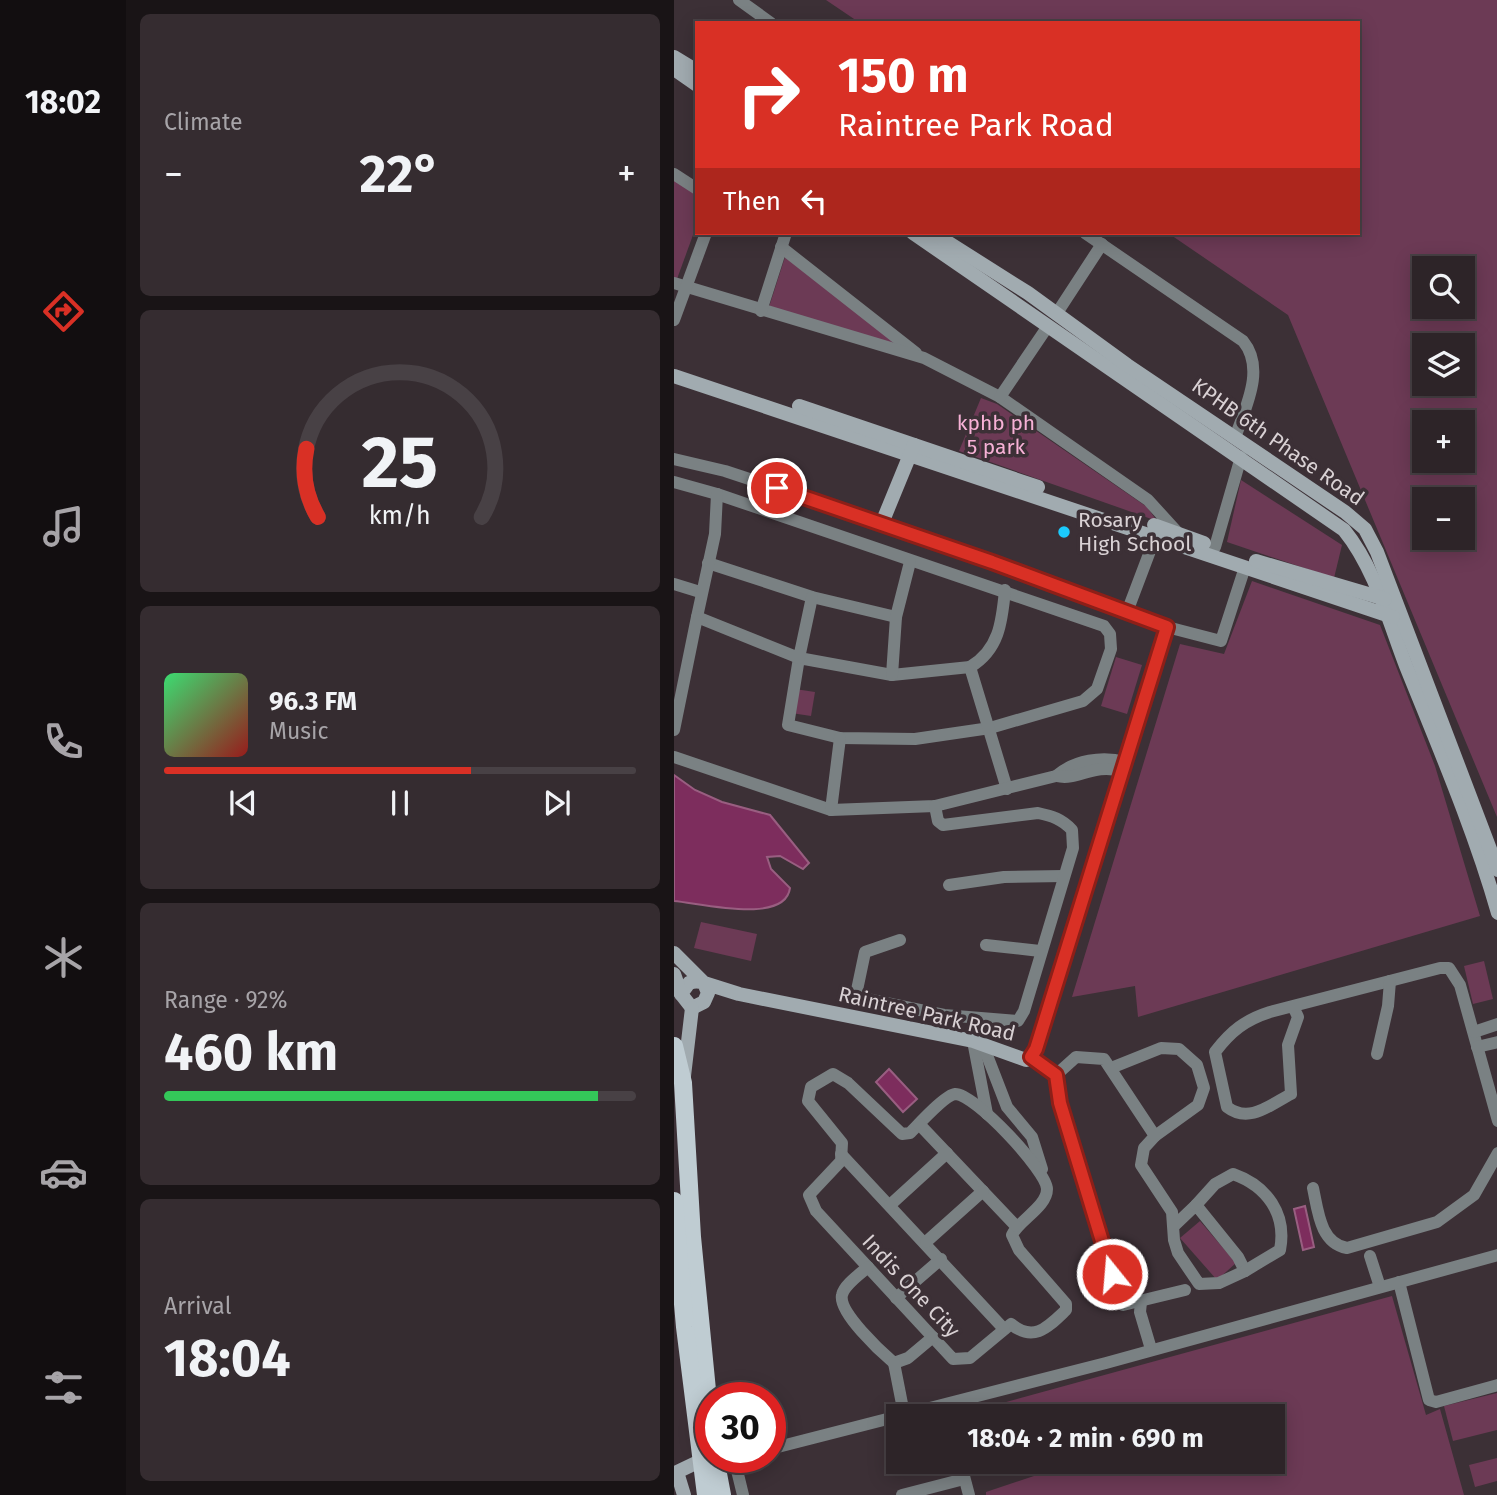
<!DOCTYPE html>
<html lang="en">
<head>
<meta charset="utf-8">
<style>
	:root { --surface:#2d2428; --page:#352c30; --text:#f1f3f6; --muted:#a7a4a8; --line:#484145; --accent:#d93025 }
	body { margin:0; font-family:"Fira Sans",sans-serif; background:var(--page); color:var(--text); height:100vh; display:flex; flex-direction:column; font-size:26px; white-space:nowrap }
	* { box-sizing:border-box; margin:0 }
	p { font-size:23px; color:var(--muted) }
	.icon { flex:none; width:38px; height:38px; fill:none; stroke:currentColor; stroke-width:2; stroke-linecap:round; stroke-linejoin:round }
	.map { position:relative; flex:1; overflow:hidden }
	.details { display:flex; flex-direction:column; gap:14px; padding:14px; background:#191416; width:548px }
	.details>* { flex:none }
	.banner { position:absolute; left:21px; top:21px; width:665px; height:214px; border-radius:0px; box-shadow:0 4px 18px #0003,0 0 0 2px var(--line); background:#d93025; color:#fff; overflow:hidden }
	.tools { position:absolute; left:738px; top:256px; display:grid; gap:14px }
	.tools a { display:grid; place-items:center; width:63px; height:63px; border-radius:0px; background:var(--surface); box-shadow:0 4px 18px #0003,0 0 0 2px var(--line); font-size:35px }
	.speed { position:absolute; left:21px; top:1382px; display:flex; gap:14px; font-size:35px; font-weight:700; text-align:center }
	.speed>* { display:grid; place-content:center; width:91px; height:91px; border-radius:50%; background:var(--surface); box-shadow:0 4px 18px #0003,0 0 0 2px var(--line); line-height:1 }
	.speed .limit { border:10px solid #d22; background:#fff; color:#111 }
	.pin { position:absolute; display:grid; place-items:center; width:60px; height:60px; color:#fff; margin:-30px; border:4px solid #fff; border-radius:50%; box-shadow:0 2px 7px #0007 }
	.me { position:absolute; width:77px; margin:-38px; rotate:343deg; stroke-linejoin:round; filter:drop-shadow(0 0 5px #0008) }
	.turn { display:flex; align-items:center; gap:24px; height:147px; padding:0 28px; font-size:32px }
	.turn .icon { width:91px; height:91px; stroke-width:2.5 }
	.turn b { display:block; font-size:49px; line-height:60px }
	.then { display:flex; align-items:center; height:66px; padding:0 28px; background:#0003; gap:14px; font-size:26px }
	.big { font-size:52px; font-weight:700; line-height:1.1 }
	.details .tile { flex:1; display:flex; flex-direction:column; justify-content:center; gap:10px; min-width:0; padding:0 24px; border-radius:10px; background:var(--page) }
	.details .dial { align-items:center; gap:0 }
	.dial svg { height:182px; overflow:visible; fill:none; stroke:var(--line); stroke-width:7; stroke-linecap:round; text-anchor:middle }
	.dial text { fill:var(--text); stroke:none }
	.song { display:flex; align-items:center; gap:21px }
	.cover { width:84px; height:84px; border-radius:10px; background:linear-gradient(135deg,hsl(140 70% 55%),hsl(0 70% 35%)) }
	.played { height:7px; border-radius:4px; background:linear-gradient(90deg,var(--accent) 65%,var(--line) 65%) }
	.keys { display:flex; justify-content:space-around; direction:ltr }
	.heat { display:flex; justify-content:space-between; align-items:center; font-size:38px; direction:ltr }
	.charge { height:10px; border-radius:5px; background:linear-gradient(90deg,#34c759 92%,var(--line) 0) }
	.trip { position:absolute; left:212px; top:1404px; width:399px; height:70px; border-radius:0px; background:var(--surface); box-shadow:0 4px 18px #0003,0 0 0 2px var(--line); font-weight:700; line-height:70px; text-align:center }
	main { display:flex; flex:1; min-height:0 }
	.tab-bar { display:flex; flex-direction:column; width:126px; justify-content:space-around; align-items:center; background:#120e10; color:var(--muted) }
	.tab-bar .icon { width:49px; height:49px }
	.tab-bar .selected { color:var(--accent) }
	.tab-bar b { font-size:32px; color:var(--text) }
	.map>svg:first-child { display:block }
	.green { fill:#6c3a55; fill-rule:evenodd }
	.water { fill:#7d2d5d; stroke:#995e81; stroke-width:2 }
	.lines { fill:none; stroke-linecap:round; stroke-linejoin:round }
	.street { stroke:#7a8183; stroke-width:12 }
	.secondary { stroke:#a1abb0; stroke-width:14 }
	.primary { stroke:#bfccd2; stroke-width:18 }
	.route-casing { stroke:#8d1f18; stroke-width:18 }
	.route { stroke:#d93025; stroke-width:12 }
	.poi-dot { fill:#1bcafc; stroke:#3c3036; stroke-width:2.5 }
	.labels { text-anchor:middle; dominant-baseline:central; stroke-width:7; stroke-linejoin:round; paint-order:stroke }
	.park-label { font-size:21px; fill:#f7b1d6; stroke:#3c3036 }
	.street-label { font-size:21px; fill:#d9d1d4; stroke:#3c3036 }
	.poi-label { font-size:21px; fill:#d9d1d4; stroke:#3c3036; text-anchor:start }
</style>
</head>
<body>
<main>
<nav class="tab-bar">
<b>18:02</b>
<svg class="icon selected" aria-label="directions" viewBox="0 0 24 24"><path d="M12 3l9 9-9 9-9-9zM9 14v-3h6M13 9l2 2-2 2"/></svg>
<svg class="icon" aria-label="music" viewBox="0 0 24 24"><path d="M9 18V5l10-2v13"/><circle cx="6" cy="18" r="3"/><circle cx="16" cy="16" r="3"/></svg>
<svg class="icon" aria-label="phone" viewBox="0 0 24 24"><path d="M5 4h4l2 5-3 2q2 4 5 5l2-3 5 2v4C11 20 4 13 5 4z"/></svg>
<svg class="icon" aria-label="climate" viewBox="0 0 24 24"><path d="M12 3v18M4 7l16 10M4 17L20 7"/></svg>
<svg class="icon" aria-label="car" viewBox="0 0 24 24"><path d="M5 17H2v-5l4-1 3-4h7l3 4 3 1v5h-3M9 17h6M6 11h13"/><circle cx="7" cy="17" r="2"/><circle cx="17" cy="17" r="2"/></svg>
<svg class="icon" aria-label="filters" viewBox="0 0 24 24"><path d="M4 7h16M4 17h16"/><circle cx="9" cy="7" r="2"/><circle cx="15" cy="17" r="2"/></svg>
</nav>
<section class="details">
<div class="tile"><p>Climate</p>
<div class="heat"><a>−</a><b class="big">22°</b><a>+</a></div>
</div>
<div class="tile dial"><svg viewBox="0 0 100 80">
<path d="M14 69A42 42 0 1 1 86 69"/>
<path d="M14 69A42 42 0 0 1 9 39" stroke="#d93025"/>
<text x="50" y="56" font-size="32" font-weight="700">25</text>
<text x="50" y="72" font-size="11">km/h</text>
</svg></div>
<div class="tile">
<div class="song"><i class="cover"></i><div><b>96.3 FM</b><p>Music</p></div></div>
<div class="played"></div>
<div class="keys"><svg class="icon" aria-label="previous" viewBox="0 0 24 24"><path d="M18 5L8 12l10 7zM5 5v14"/></svg><svg class="icon" aria-label="pause" viewBox="0 0 24 24"><path d="M8 5v14M16 5v14"/></svg><svg class="icon" aria-label="next" viewBox="0 0 24 24"><path d="M6 5l10 7-10 7zM19 5v14"/></svg></div>
</div>
<div class="tile"><p>Range · 92%</p><b class="big">460 km</b><div class="charge"></div></div>
<div class="tile"><p>Arrival</p><b class="big">18:04</b></div>
</section>
<div class="map">
<svg width="824" height="1495" viewBox="0 0 824 1495">
	<rect width="100%" height="100%" fill="#3c3036"/>
	<g class="green">
		<path d="M152,0h671v817l-209,-502 -120,-82h190v-210h-498zM751,268h38v38h-38zM751,345h38v38h-38zM751,422h38v38h-38zM751,499h38v38h-38z"/>
		<path d="M0,179l23,15v30l-20,55 -3,-1z"/>
		<path d="M111,257l117,91 -133,-41z"/>
		<path d="M307,398l16,6 150,103 10,14 -198,-70z"/>
		<path d="M567,480l101,65 -8,33 -107,-36z"/>
		<path d="M578,581l128,44 55,141 45,150 -342,101 -3,-31 -63,11 108,-353 44,10z"/>
		<path d="M442,657l26,8 -15,49 -26,-8z"/>
		<path d="M121,689l20,3 -4,24 -20,-3z"/>
		<path d="M27,922l56,12 -6,27 -57,-13z"/>
		<path d="M810,961l9,38 -20,5 -9,-38z"/>
		<path d="M526,1221l36,42 -19,17 -37,-42z"/>
		<path d="M718,1296l34,119 14,-6 24,86h-478v-3l60,-20 -2,-11h228v-45h-282l-2,-9z"/>
		<path d="M823,1393v37l-44,11 -9,-35z"/>
		<path d="M823,1458v23l-22,6 -6,-22z"/>
	</g>
	<g class="water">
		<path d="M0,775l21,15 27,12 48,13 39,48 -6,6 -23,-13 -13,1 4,12 19,19c-5,37 -90,15 -116,13z"/>
		<path d="M215,1069l28,30 -14,13 -27,-30z"/>
		<path d="M631,1206l9,41 -11,3 -9,-41z"/>
	</g>
	<g class="lines">
		<g class="street">
			<path d="M65,0l32,23"/>
			<path d="M0,174l23,15"/>
			<path d="M411,233l158,108c23,28 2,67 -8,97"/>
			<path d="M107,247l135,106"/>
			<path d="M0,283l250,75 76,39 148,103 31,34"/>
			<path d="M87,311l25,-78"/>
			<path d="M383,313l45,-69"/>
			<path d="M0,320l32,-87"/>
			<path d="M326,397l48,-71"/>
			<path d="M0,459l51,12 157,52"/>
			<path d="M0,482l43,12 387,132 6,8 1,15 -14,40 -14,12 -93,27 -75,11 -75,-1 -52,-13 11,-67 93,17 78,-8"/>
			<path d="M541,547l26,-90"/>
			<path d="M34,563l104,34 84,20"/>
			<path d="M0,584l26,8"/>
			<path d="M331,590c-3,32 -6,60 -35,77l37,122"/>
			<path d="M453,612l31,-82"/>
			<path d="M23,617l18,-83 2,-40"/>
			<path d="M493,627l54,14 24,-74"/>
			<path d="M218,675l4,-58 14,-55"/>
			<path d="M0,730l23,-113 102,41 13,-61"/>
			<path d="M0,757l157,53 104,-4 121,-30c19,-16 46,-20 69,-14"/>
			<path d="M382,776c24,5 35,-13 66,-5"/>
			<path d="M157,810l9,-72"/>
			<path d="M275,885l55,-8 60,-1"/>
			<path d="M226,940l-35,12 -8,38 5,8 82,17 74,6 6,-10 49,-163 -1,-18c-10,-11 -20,-14 -34,-17l-95,12 -5,-4 -3,-15"/>
			<path d="M312,945l54,6"/>
			<path d="M619,1006l5,11 -10,28 3,49c-21,11 -42,30 -64,13l-12,-55c16,-21 30,-32 55,-40l170,-44h9l11,17 38,136"/>
			<path d="M800,1032l24,-8"/>
			<path d="M299,1041l14,73"/>
			<path d="M309,1045l24,62 25,30 10,32"/>
			<path d="M803,1047l21,-5"/>
			<path d="M703,1054l11,-48 2,-25"/>
			<path d="M357,1057l25,18 4,28 63,202 62,-15"/>
			<path d="M437,1068l50,-20 18,1 18,16 7,23 -6,17 -43,31"/>
			<path d="M159,1074l15,9 54,51 8,-1c8,-8 35,-38 45,-39 19,-1 92,77 92,95 0,18 -28,31 -35,46l7,15 47,54v6c-18,17 -32,33 -55,14l-41,34 -17,1 -137,-148 -7,-16 32,-34 1,-18 -34,-42 3,-14z"/>
			<path d="M382,1075l20,-18 28,2 51,77 -11,12 -3,17 31,47 2,28 4,13 21,31 20,-1 26,-12 -7,-14 -42,-52 -22,21"/>
			<path d="M245,1124l97,102"/>
			<path d="M167,1154l163,175"/>
			<path d="M639,1188c5,23 7,55 34,60l90,-26 37,-27 24,-42"/>
			<path d="M216,1205l57,-52"/>
			<path d="M522,1205l19,-21 18,-10c34,12 54,40 47,76l-35,21"/>
			<path d="M252,1242l57,-51"/>
			<path d="M696,1256l10,31"/>
			<path d="M194,1267c-8,7 -24,18 -26,28 -4,17 39,57 52,68l14,-5 25,-21"/>
			<path d="M725,1282l30,118 7,2 62,-17"/>
			<path d="M222,1298l45,-39"/>
			<path d="M467,1302l-1,10 11,37"/>
			<path d="M220,1363l10,51"/>
			<path d="M96,1449l336,-86 392,-108"/>
			<path d="M60,1458l9,37"/>
			<path d="M286,1461l9,34"/>
			<path d="M287,1468l25,-7"/>
			<path d="M228,1495l62,-16"/>
		</g>
		<g class="secondary">
			<path d="M0,57l23,14"/>
			<path d="M0,69l23,16"/>
			<path d="M239,233l431,297c31,38 45,92 62,136 33,82 68,163 92,247"/>
			<path d="M259,233l95,60 99,72 218,147 20,17 12,23 121,318"/>
			<path d="M0,376l719,241"/>
			<path d="M125,406l239,81"/>
			<path d="M480,525l50,18"/>
			<path d="M582,561l129,38"/>
			<path d="M0,953l30,30 4,10 -4,9 -12,6 -11,-14 8,-11c6,-2 9,-2 15,0l35,11 234,47 53,19 10,-11 131,-422 -285,-104 32,-78"/>
			<path d="M0,974l7,20"/>
			<path d="M10,1076l8,-68"/>
			<path d="M10,1495l-7,-23 23,-11"/>
		</g>
		<g class="primary">
			<path d="M0,1046l9,37 9,154 19,194"/>
			<path d="M0,1201l11,126 21,168"/>
			<path d="M41,1458l7,37"/>
		</g>
	</g>
	<g class="lines">
		<g class="route-casing">
			<path id="route" d="M103,488l215,74 175,65 -131,422 -5,8 25,18 4,28 52,171"/>
		</g>
		<use href="#route" class="route"/>
	</g>
	<circle class="poi-dot" cx="390" cy="532" r="7"/>
	<g class="labels">
		<g class="park-label">
			<text x="322" y="423">kphb ph<tspan x="322" dy="24">5 park</tspan></text>
		</g>
		<g class="street-label">
			<text transform="translate(604 442) rotate(35)">KPHB 6th Phase Road</text>
			<text transform="translate(253 1014) rotate(13)">Raintree Park Road</text>
			<text transform="translate(237 1286) rotate(47)">Indis One City</text>
		</g>
		<g class="poi-label">
			<text x="404" y="520">Rosary<tspan x="404" dy="24">High School</tspan></text>
		</g>
	</g>
</svg>
<div class="tools">
<a><svg class="icon" aria-label="search" viewBox="0 0 24 24"><circle cx="10" cy="10" r="6"/><path d="M15 15l6 6"/></svg></a>
<a><svg class="icon" aria-label="layers" viewBox="0 0 24 24"><path d="M12 4l9 5-9 5-9-5zM3 14l9 5 9-5"/></svg></a>
<a>+</a>
<a>−</a>
</div>
<div class="speed"><div class="limit">30</div></div>
<div class="pin" style="left:103px;top:488px;background:#d93025"><svg class="icon" aria-label="arrive" viewBox="0 0 24 24"><path d="M6 21V4h12l-3 4 3 4H6"/></svg></div>
<svg class="me" style="left:438px;top:1274px" viewBox="-20 -20 40 40"><circle r="17" fill="#d93025" stroke="#fff" stroke-width="3"/><path d="M0-11L8 9 0 5-8 9z" fill="#fff"/></svg>
<div class="trip">18:04 · 2 min · 690 m</div>
<div class="banner">
<div class="turn"><svg class="icon" aria-label="right" viewBox="0 0 24 24"><path d="M7 20v-9h11M14 6l5 5-5 5"/></svg><div><b>150 m</b>Raintree Park Road</div></div>
<div class="then">Then<svg class="icon" aria-label="left" viewBox="0 0 24 24"><path d="M17 20v-9H6M10 6l-5 5 5 5"/></svg></div>
</div>
</div>
</main>
</body>
</html>
